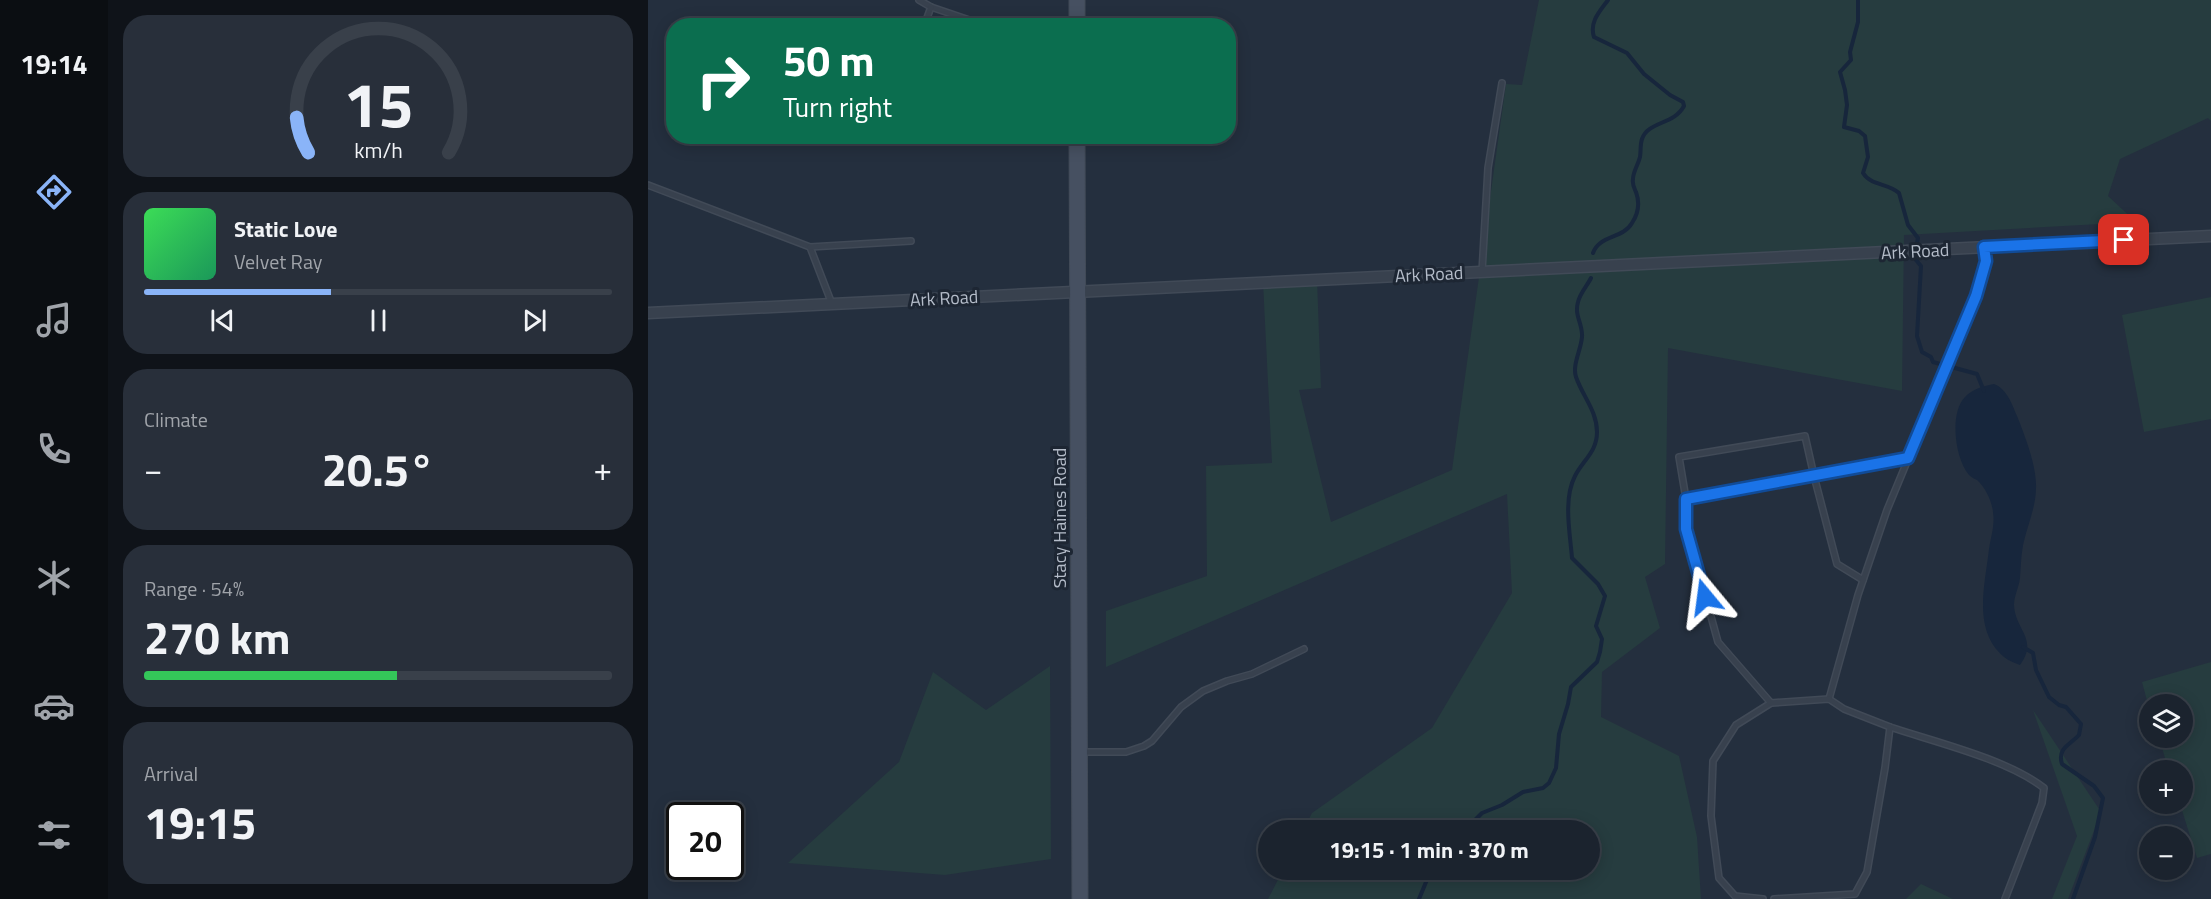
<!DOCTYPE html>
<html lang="en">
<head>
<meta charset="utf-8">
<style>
	:root { --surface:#1b232e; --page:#282f3a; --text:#f1f3f6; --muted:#a0a4aa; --line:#39404a; --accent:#8ab4f8 }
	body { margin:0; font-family:"Titillium Web",sans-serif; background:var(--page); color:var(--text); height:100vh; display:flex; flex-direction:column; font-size:22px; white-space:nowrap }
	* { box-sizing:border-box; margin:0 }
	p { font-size:20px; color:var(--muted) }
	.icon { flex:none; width:33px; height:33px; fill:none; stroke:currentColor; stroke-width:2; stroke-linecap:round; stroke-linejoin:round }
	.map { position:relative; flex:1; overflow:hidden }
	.side { display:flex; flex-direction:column; gap:15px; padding:15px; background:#0f1319; width:540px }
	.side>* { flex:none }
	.top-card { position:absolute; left:18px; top:18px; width:570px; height:126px; border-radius:24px; box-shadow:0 3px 15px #0003,0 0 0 2px var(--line); background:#0b6e4f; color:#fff; overflow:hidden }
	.fabs { position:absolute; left:1491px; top:694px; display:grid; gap:12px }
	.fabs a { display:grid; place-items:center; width:54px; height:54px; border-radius:50%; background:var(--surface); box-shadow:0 3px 15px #0003,0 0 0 2px var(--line); font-size:30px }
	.speed { position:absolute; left:18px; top:802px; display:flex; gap:12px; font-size:30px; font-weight:700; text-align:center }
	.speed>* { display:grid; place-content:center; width:78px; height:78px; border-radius:50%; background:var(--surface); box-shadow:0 3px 15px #0003,0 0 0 2px var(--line); line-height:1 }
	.speed .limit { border:3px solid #111; border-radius:9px; background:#fff; color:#111 }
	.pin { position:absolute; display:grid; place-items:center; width:51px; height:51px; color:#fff; margin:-26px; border-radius:12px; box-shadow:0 3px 9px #0006 }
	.me { position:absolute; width:66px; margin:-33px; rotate:344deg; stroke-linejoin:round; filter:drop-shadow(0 0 4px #0008) }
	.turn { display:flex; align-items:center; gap:21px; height:126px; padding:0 18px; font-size:27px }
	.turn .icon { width:78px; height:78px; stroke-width:2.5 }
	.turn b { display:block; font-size:42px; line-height:51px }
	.big { font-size:45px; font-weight:700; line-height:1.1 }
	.side .widget { flex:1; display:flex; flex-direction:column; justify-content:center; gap:9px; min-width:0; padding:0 21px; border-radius:24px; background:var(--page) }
	.side .dial { align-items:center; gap:0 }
	.dial svg { height:156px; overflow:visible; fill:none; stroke:var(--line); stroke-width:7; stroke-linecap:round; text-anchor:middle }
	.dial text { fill:var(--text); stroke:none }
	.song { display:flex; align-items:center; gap:18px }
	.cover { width:72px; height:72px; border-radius:9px; background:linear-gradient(135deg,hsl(130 70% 55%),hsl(150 70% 35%)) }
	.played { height:6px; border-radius:3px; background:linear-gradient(90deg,var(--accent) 40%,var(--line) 40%) }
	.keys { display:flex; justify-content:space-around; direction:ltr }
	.heat { display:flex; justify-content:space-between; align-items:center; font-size:33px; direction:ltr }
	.charge { height:9px; border-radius:4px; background:linear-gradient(90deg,#34c759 54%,var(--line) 0) }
	.trip { position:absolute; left:610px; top:820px; width:342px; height:60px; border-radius:30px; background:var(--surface); box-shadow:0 3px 15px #0003,0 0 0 2px var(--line); font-weight:700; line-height:60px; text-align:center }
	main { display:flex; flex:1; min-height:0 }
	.tabs { display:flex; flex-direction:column; width:108px; justify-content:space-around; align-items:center; background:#0b0e12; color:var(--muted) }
	.tabs .icon { width:42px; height:42px }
	.tabs .current { color:var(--accent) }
	.tabs b { font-size:27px; color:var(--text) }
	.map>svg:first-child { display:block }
	.green { fill:#263c3f }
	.water { fill:#17263c }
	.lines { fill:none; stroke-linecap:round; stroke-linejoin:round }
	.stream { stroke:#17263c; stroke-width:4 }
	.lane-casing { stroke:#414a57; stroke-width:8 }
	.street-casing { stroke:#414a57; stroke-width:13 }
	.secondary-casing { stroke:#414a57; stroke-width:17 }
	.lane { stroke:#38414e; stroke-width:5 }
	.street { stroke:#38414e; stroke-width:10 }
	.secondary { stroke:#465061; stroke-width:15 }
	.route-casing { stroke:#114b97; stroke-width:15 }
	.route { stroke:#1a73e8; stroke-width:10 }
	.labels { text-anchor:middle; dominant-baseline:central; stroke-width:6; stroke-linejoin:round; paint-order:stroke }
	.street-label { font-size:18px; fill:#b4bcc9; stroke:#1d2633 }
</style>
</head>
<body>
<main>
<nav class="tabs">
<b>19:14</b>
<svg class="icon current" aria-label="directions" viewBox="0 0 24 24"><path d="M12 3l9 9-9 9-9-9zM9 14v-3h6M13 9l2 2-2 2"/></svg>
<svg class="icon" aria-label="music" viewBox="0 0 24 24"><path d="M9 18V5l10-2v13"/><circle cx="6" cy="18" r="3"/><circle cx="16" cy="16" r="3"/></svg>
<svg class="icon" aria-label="phone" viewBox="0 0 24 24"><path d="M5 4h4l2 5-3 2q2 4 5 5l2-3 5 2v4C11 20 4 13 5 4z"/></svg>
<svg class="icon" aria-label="climate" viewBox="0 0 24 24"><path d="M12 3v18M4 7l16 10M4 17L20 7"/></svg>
<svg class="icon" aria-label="car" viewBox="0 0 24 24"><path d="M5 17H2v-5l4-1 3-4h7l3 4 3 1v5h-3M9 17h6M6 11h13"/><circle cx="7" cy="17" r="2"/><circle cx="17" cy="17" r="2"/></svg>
<svg class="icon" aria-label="filters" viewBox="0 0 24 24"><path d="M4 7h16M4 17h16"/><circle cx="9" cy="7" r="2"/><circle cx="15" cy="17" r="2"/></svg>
</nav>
<section class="side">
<div class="widget dial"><svg viewBox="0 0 100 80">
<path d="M14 69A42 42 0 1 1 86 69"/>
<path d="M14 69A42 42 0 0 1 8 51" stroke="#8ab4f8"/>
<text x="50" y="56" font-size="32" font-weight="700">15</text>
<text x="50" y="72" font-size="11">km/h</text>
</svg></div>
<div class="widget">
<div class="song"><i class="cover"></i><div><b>Static Love</b><p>Velvet Ray</p></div></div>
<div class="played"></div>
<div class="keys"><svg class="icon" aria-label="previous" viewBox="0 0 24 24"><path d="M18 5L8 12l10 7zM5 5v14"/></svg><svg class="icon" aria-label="pause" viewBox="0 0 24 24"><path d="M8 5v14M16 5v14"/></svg><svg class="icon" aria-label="next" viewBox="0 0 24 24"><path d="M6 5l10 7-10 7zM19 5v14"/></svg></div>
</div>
<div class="widget"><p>Climate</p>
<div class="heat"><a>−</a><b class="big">20.5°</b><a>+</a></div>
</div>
<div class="widget"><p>Range · 54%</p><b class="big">270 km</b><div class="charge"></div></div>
<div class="widget"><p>Arrival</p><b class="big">19:15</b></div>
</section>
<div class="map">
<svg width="1563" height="899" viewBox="0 0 1563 899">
	<rect width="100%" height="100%" fill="#242f3e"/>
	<g class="green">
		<path d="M891,0h672v121l-3,-3 -88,41 -12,37 28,26 -232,13 -2,156 -234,-43 -3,216 -20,13 15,51 -58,44 -1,45 78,39 18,81 4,62h-433l15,-29h307v-39h-287l9,-18 120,-85 80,-135 -5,-99 -401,173v-56l101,-35 -1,-110 66,-3 -9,-181 54,-3 4,109 -22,2 32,132 121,-52 54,-386 16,1z"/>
		<path d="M1563,297v122l-67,13 -22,-117z"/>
		<path d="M1563,662v192l-14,4 -17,-54h2v-33h-13l-10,-33h23v-33h-32l-1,3 -7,-26z"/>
		<path d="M402,666l1,193 -106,16 -157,-12 111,-101 34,-90 53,38z"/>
		<path d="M1385,710l68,102 -33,87h-16l25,-63z"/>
		<path d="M1273,884l32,15h-47z"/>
	</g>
	<path class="water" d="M1346,384c13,5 18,20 23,32 8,20 20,51 19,72 0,18 -8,36 -12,53 -3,12 -3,25 -4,37 -1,9 -6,18 -6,27 1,25 25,34 6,60 -5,-2 -11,-4 -16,-8 -32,-27 -19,-72 -15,-108 2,-13 6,-24 4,-37 -1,-11 -8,-25 -16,-32 -1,0 -7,-4 -8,-5 -14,-16 -20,-62 -4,-78 7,-8 19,-11 29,-13z"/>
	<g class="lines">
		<g class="stream">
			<path d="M1210,0v22l-8,30 1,8 -11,12 5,18 2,15 -3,22 15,4 6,5 3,21 -5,16c8,13 25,10 36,20l9,32 10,13 -1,5"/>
			<path d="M945,253c6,-18 30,-14 39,-30 6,-9 8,-20 4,-31 -2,-4 -4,-7 -3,-13 0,-7 5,-14 7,-22 1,-6 0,-12 2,-18 6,-18 32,-14 42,-33l-1,-4 -13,-7 -26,-21 -17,-21 -33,-16c-5,-15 6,-26 14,-37"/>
			<path d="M1268,260l5,6 -4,70 5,16 9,5 2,5 44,12 7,17"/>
			<path d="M1375,647l10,6 3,17 13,27 10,8 7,2 15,17 -2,11c-9,10 -22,13 -17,29l32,22 9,12 -8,39 -22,62"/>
			<path d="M816,831l18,-18 20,-8 21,-13 20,-4 6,-5 7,-15 3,-34 9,-30 3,-17 26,-25 3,-10 2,-13 -6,-13 9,-30 -7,-12 -26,-26c-2,-25 -9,-59 3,-82 8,-16 22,-24 22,-44 0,-21 -14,-35 -21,-55 -4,-12 5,-27 6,-40 1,-13 -8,-21 -4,-35 2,-9 9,-16 13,-24"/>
			<path d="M771,899l12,-29"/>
		</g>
		<g class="lane-casing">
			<g id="lane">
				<path d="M271,0l12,7 56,19"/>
				<path d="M276,26l7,-19"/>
				<path d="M0,185l162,62 22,57"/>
				<path d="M162,247l101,-6"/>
				<path d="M834,272l6,-104 14,-85"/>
				<path d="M1038,499l-7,-42 126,-21 9,40 23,88 26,16"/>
				<path d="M1181,699l29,-104 29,-85 89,-215 10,-34 -2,-14"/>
				<path d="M1242,727c45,15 117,32 154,61l-2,15 -37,96"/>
				<path d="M433,752h45l18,-6 8,-5 29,-34 22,-16 24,-10 25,-7 52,-25"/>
				<path d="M1115,899l-28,-3 -16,-18 -8,-62 2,-55 23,-36 35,-22"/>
				<path d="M1126,899l81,-5 12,-22 18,-104 5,-41 -46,-18 -15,-10 -58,4 -53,-61 -31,-113 -1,-30 222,-41"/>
			</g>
		</g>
		<g class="street-casing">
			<path id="street" d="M0,313l1563,-77"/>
		</g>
		<g class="secondary-casing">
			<g id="secondary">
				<path d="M429,0v26"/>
				<path d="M429,136l3,763"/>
			</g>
		</g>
		<use href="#lane" class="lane"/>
		<use href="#street" class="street"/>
		<use href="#secondary" class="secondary"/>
	</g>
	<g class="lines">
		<g class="route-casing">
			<path id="route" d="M1057,597l-19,-68v-30l222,-41 68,-162 10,-35 -2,-14 140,-7"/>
		</g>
		<use href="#route" class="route"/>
	</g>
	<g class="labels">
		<g class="street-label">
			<text transform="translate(1267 251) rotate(-3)">Ark Road</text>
			<text transform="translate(781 274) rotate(-3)">Ark Road</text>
			<text transform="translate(296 298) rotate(-3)">Ark Road</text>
			<text transform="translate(411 518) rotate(-90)">Stacy Haines Road</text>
		</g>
	</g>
</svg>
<div class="fabs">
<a><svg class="icon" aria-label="layers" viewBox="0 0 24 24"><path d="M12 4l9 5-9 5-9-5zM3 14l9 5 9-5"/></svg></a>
<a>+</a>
<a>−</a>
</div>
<div class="speed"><div class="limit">20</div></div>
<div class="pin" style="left:1476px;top:240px;background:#d93025"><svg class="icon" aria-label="arrive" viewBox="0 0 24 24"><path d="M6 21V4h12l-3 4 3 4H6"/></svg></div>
<svg class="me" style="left:1057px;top:597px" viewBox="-20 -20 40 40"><path d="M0-17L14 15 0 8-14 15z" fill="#1a73e8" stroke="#fff" stroke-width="4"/></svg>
<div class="trip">19:15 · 1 min · 370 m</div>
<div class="top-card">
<div class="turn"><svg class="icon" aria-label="right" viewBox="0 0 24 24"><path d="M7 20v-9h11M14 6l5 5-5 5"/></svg><div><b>50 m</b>Turn right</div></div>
</div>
</div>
</main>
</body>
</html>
